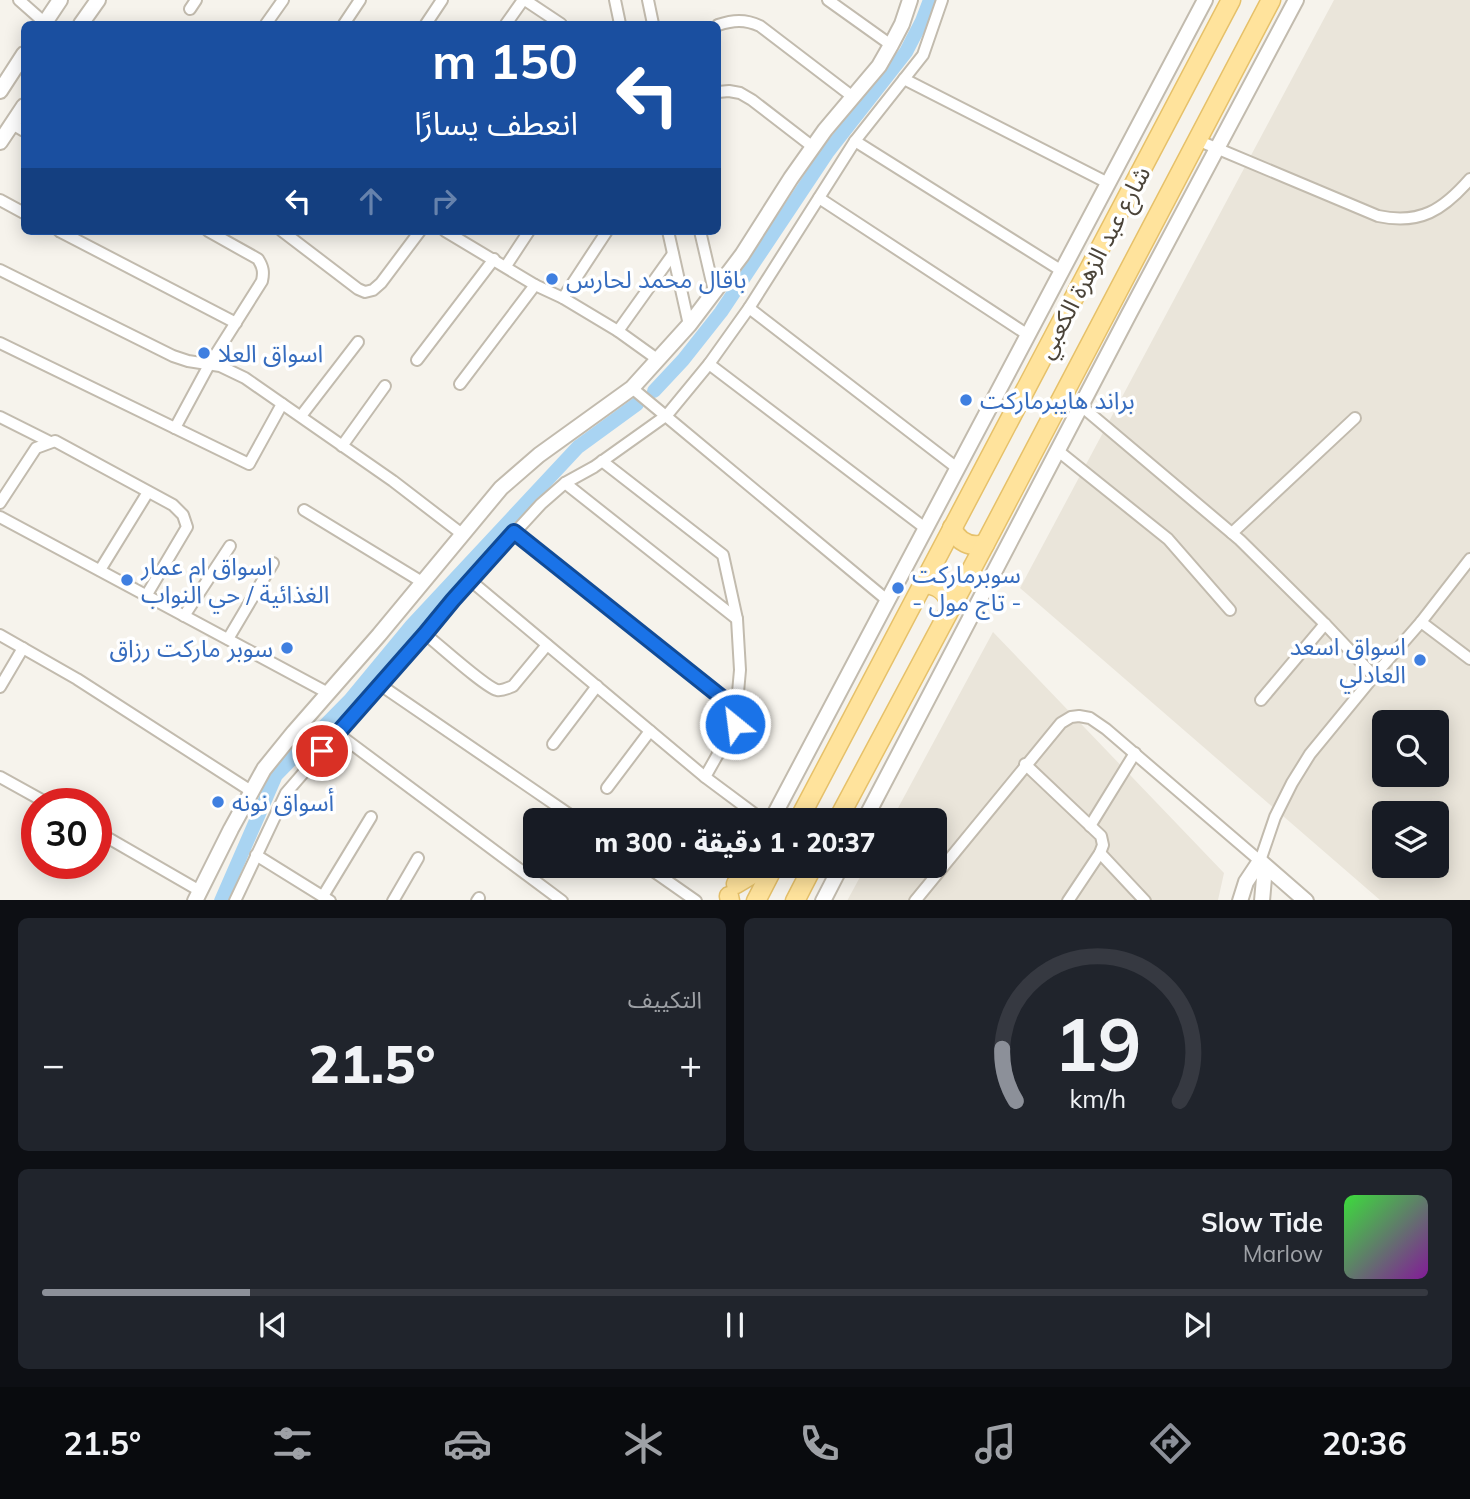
<!DOCTYPE html>
<html lang="ar">
<head>
<meta charset="utf-8">
<style>
	:root { --surface:#171b24; --page:#20242c; --text:#f1f3f6; --muted:#9ea1a6; --line:#363941; --accent:#8c9099 }
	body { margin:0; font-family:Mulish,"Noto Sans Arabic",sans-serif; background:var(--page); color:var(--text); direction:rtl; height:100vh; display:flex; flex-direction:column; font-size:26px; white-space:nowrap }
	* { box-sizing:border-box; margin:0 }
	p { font-size:23px; color:var(--muted) }
	.icon { flex:none; width:38px; height:38px; fill:none; stroke:currentColor; stroke-width:2; stroke-linecap:round; stroke-linejoin:round }
	.map { position:relative; height:900px; overflow:hidden; direction:ltr }
	.panel { display:flex; flex-direction:column; gap:18px; padding:18px; background:#0d0f14; flex:1 }
	.panel>* { flex:none }
	.top-card { position:absolute; left:21px; top:21px; width:700px; height:214px; border-radius:10px; box-shadow:0 4px 18px #0003; direction:rtl; background:#1a4fa0; color:#fff; overflow:hidden }
	.fabs { position:absolute; left:1372px; top:710px; display:grid; gap:14px }
	.fabs a { display:grid; place-items:center; width:77px; height:77px; border-radius:10px; background:var(--surface); box-shadow:0 4px 18px #0003; font-size:35px }
	.speed { position:absolute; left:21px; top:788px; display:flex; gap:14px; font-size:35px; font-weight:700; text-align:center }
	.speed>* { display:grid; place-content:center; width:91px; height:91px; border-radius:50%; background:var(--surface); box-shadow:0 4px 18px #0003; line-height:1 }
	.speed .limit { border:10px solid #d22; background:#fff; color:#111 }
	.pin { position:absolute; display:grid; place-items:center; width:60px; height:60px; color:#fff; margin:-30px; border:4px solid #fff; border-radius:50%; box-shadow:0 2px 7px #0007 }
	.me { position:absolute; width:77px; margin:-38px; rotate:331deg; stroke-linejoin:round; filter:drop-shadow(0 0 5px #0008) }
	.turn { display:flex; align-items:center; gap:24px; height:147px; padding:0 28px; font-size:32px }
	.turn .icon { width:91px; height:91px; stroke-width:2.5 }
	.turn b { display:block; font-size:49px; line-height:60px }
	.lanes { display:flex; align-items:center; height:66px; padding:0 28px; background:#0003; justify-content:center; gap:35px; direction:ltr }
	.lanes .off { opacity:.35 }
	.big { font-size:52px; font-weight:800; line-height:1.1 }
	.panel .widget { flex:1; display:flex; flex-direction:column; justify-content:center; gap:10px; min-width:0; padding:0 24px; border-radius:10px; background:var(--page) }
	.panel .dial { align-items:center; gap:0 }
	.dial svg { height:182px; overflow:visible; fill:none; stroke:var(--line); stroke-width:7; stroke-linecap:round; text-anchor:middle }
	.dial text { fill:var(--text); stroke:none }
	.song { display:flex; align-items:center; gap:21px }
	.cover { width:84px; height:84px; border-radius:10px; background:linear-gradient(135deg,hsl(120 70% 55%),hsl(290 70% 35%)) }
	.played { height:7px; border-radius:4px; background:linear-gradient(90deg,var(--accent) 15%,var(--line) 15%) }
	.keys { display:flex; justify-content:space-around; direction:ltr }
	.heat { display:flex; justify-content:space-between; align-items:center; font-size:38px; direction:ltr }
	.panel .tiles { flex:1; display:grid; gap:18px; grid-template-columns:1fr 1fr }
	.widget:last-child { grid-column:span 2 }
	.trip { position:absolute; left:523px; top:808px; width:424px; height:70px; border-radius:10px; background:var(--surface); box-shadow:0 4px 18px #0003; font-weight:800; line-height:70px; text-align:center; direction:rtl }
	.menu { display:flex; height:112px; justify-content:space-around; align-items:center; background:#090b0e; color:var(--muted) }
	.menu .icon { width:49px; height:49px }
	.menu .selected { color:var(--accent) }
	.menu b { font-size:32px; color:var(--text) }
	.map>svg:first-child { display:block }
	.residential { fill:#eae5da; fill-rule:evenodd }
	.lines { fill:none; stroke-linecap:round; stroke-linejoin:round }
	.canal { stroke:#a9d4f2; stroke-width:14 }
	.minor-casing { stroke:#c2bbae; stroke-width:14 }
	.tertiary-casing { stroke:#c2bbae; stroke-width:18 }
	.primary-casing { stroke:#e6c16a; stroke-width:21 }
	.minor { stroke:#fff; stroke-width:10 }
	.tertiary { stroke:#fff; stroke-width:14 }
	.primary { stroke:#ffe39c; stroke-width:18 }
	.route-casing { stroke:#114b97; stroke-width:18 }
	.route { stroke:#1a73e8; stroke-width:12 }
	.shop-dot { fill:#3f7fe0; stroke:#fff; stroke-width:2.5 }
	.labels { text-anchor:middle; dominant-baseline:central; stroke-width:7; stroke-linejoin:round; paint-order:stroke }
	.street-label { font-size:24px; fill:#4b4439; stroke:#fff }
	.shop-label { font-size:24px; fill:#366cbe; stroke:#fff; text-anchor:start }
</style>
</head>
<body>
<div class="map">
<svg width="1470" height="901" viewBox="0 0 1470 901">
	<rect width="100%" height="100%" fill="#f6f3ec"/>
	<g class="residential">
		<path d="M1334,0h136v900h-90l-360,-312zM1384,723h53v52h-53zM1384,814h53v52h-53z"/>
		<path d="M993,632l231,241 -6,27 -371,1 19,-35h68v-45h-43z"/>
	</g>
	<g class="lines">
		<g class="canal">
			<path d="M654,391l29,-31 38,-48 106,-159 79,-101 16,-31 8,-21"/>
			<path d="M221,901l55,-126 74,-75 62,-75 166,-178 59,-43"/>
		</g>
		<g class="minor-casing">
			<g id="minor">
				<path d="M19,0l26,23"/>
				<path d="M525,0l36,24"/>
				<path d="M615,0l5,24"/>
				<path d="M648,0l5,24"/>
				<path d="M828,0l63,45"/>
				<path d="M190,9l6,-9"/>
				<path d="M266,24l17,-24"/>
				<path d="M344,24l16,-24"/>
				<path d="M426,24l16,-24"/>
				<path d="M506,24l17,-24"/>
				<path d="M718,25c15,-5 27,-6 42,1l93,71"/>
				<path d="M904,79l204,104"/>
				<path d="M718,92l11,-1 11,2 12,7 61,47"/>
				<path d="M12,124l12,7"/>
				<path d="M1197,140l181,76c42,9 65,-6 92,-37"/>
				<path d="M855,141l207,130"/>
				<path d="M819,198l209,137"/>
				<path d="M0,200l24,13"/>
				<path d="M59,231l177,92"/>
				<path d="M282,231l76,58 7,3 8,-2 8,-7 39,-52"/>
				<path d="M445,231l90,54 28,13 55,33 39,28"/>
				<path d="M668,231l21,94"/>
				<path d="M700,231l14,60"/>
				<path d="M506,266l23,-35"/>
				<path d="M0,270l173,86 15,5 32,5 25,12 148,103 69,53"/>
				<path d="M563,298l44,-67"/>
				<path d="M749,308l208,160"/>
				<path d="M618,331l55,-77"/>
				<path d="M0,343l249,121 33,-60"/>
				<path d="M417,360l77,-101"/>
				<path d="M709,364l216,164"/>
				<path d="M460,384l75,-99"/>
				<path d="M632,388l255,212"/>
				<path d="M1080,405l160,135 85,84 49,52"/>
				<path d="M301,416l57,-74"/>
				<path d="M0,417l50,25"/>
				<path d="M175,428l34,-63 53,-84c2,-9 1,-14 -4,-22l-50,-28"/>
				<path d="M342,446l43,-60"/>
				<path d="M1057,450l111,89 62,71"/>
				<path d="M602,461l121,94 14,64 3,51 -4,45"/>
				<path d="M565,483l172,136"/>
				<path d="M0,503l36,-55 19,-7 118,64 10,10 4,12 -41,69"/>
				<path d="M304,510l118,72"/>
				<path d="M0,517l328,176"/>
				<path d="M514,532l217,173 5,10 -1,9 -30,53"/>
				<path d="M1232,533l123,-115"/>
				<path d="M100,570l48,-78"/>
				<path d="M471,581l234,196 59,44"/>
				<path d="M184,616l46,-70"/>
				<path d="M1421,622l49,37"/>
				<path d="M425,634c13,10 60,53 72,56 6,1 11,-2 16,-4l34,-41"/>
				<path d="M0,635l77,44 174,112"/>
				<path d="M228,639l45,-76"/>
				<path d="M379,684l200,137"/>
				<path d="M0,687l23,-39"/>
				<path d="M1261,700l64,-76"/>
				<path d="M337,733l225,168"/>
				<path d="M553,744l44,-58"/>
				<path d="M1025,764l76,72 2,9 -3,8 -32,48"/>
				<path d="M0,777l47,26"/>
				<path d="M607,788l43,-57"/>
				<path d="M1090,826l45,-73"/>
				<path d="M96,831l104,60"/>
				<path d="M1100,853l45,48"/>
				<path d="M256,855l74,46"/>
				<path d="M646,866l50,35"/>
				<path d="M323,896l48,-79"/>
				<path d="M235,901l51,-108 167,-193 88,-96 24,-21 29,-16 73,-52 42,-51 40,-56 106,-167 68,-86 19,-55"/>
				<path d="M393,901l25,-43"/>
				<path d="M477,901l2,-3"/>
				<path d="M915,901l146,-178 10,-6 8,-1 11,2 16,11 154,132 15,-44 17,-34 18,-29 64,-78 47,-54 49,-63"/>
			</g>
		</g>
		<g class="tertiary-casing">
			<g id="tertiary">
				<path d="M44,24l16,-24"/>
				<path d="M81,24l17,-24"/>
				<path d="M0,91l24,-37"/>
				<path d="M0,142l24,-36"/>
				<path d="M771,821l434,-821"/>
				<path d="M864,821l265,-507 167,-314"/>
				<path d="M1260,861l46,40"/>
				<path d="M1260,861l4,17 -2,23"/>
				<path d="M195,901l36,-72 33,-60 30,-37 85,-97 122,-147 38,-33 93,-67 57,-63 53,-70 49,-77 34,-48 54,-64 12,-21 11,-21 8,-24"/>
				<path d="M823,901l18,-35"/>
				<path d="M1240,901l6,-19 14,-21"/>
			</g>
		</g>
		<g class="primary-casing">
			<g id="primary">
				<path d="M952,528c6,14 18,20 33,16"/>
				<path d="M922,584c16,0 26,8 29,24"/>
				<path d="M798,821l433,-821"/>
				<path d="M837,821l148,-277 286,-544"/>
				<path d="M736,884l30,-18"/>
				<path d="M729,896l1,5"/>
				<path d="M756,901l18,-35"/>
				<path d="M795,901l18,-35"/>
			</g>
		</g>
		<use href="#minor" class="minor"/>
		<use href="#tertiary" class="tertiary"/>
		<use href="#primary" class="primary"/>
	</g>
	<g class="lines">
		<g class="route-casing">
			<path id="route" d="M322,751l103,-117 28,-34 61,-68 217,173 5,10 -1,9"/>
		</g>
		<use href="#route" class="route"/>
	</g>
	<g class="shop-dot">
		<circle cx="552" cy="279" r="7"/>
		<circle cx="204" cy="353" r="7"/>
		<circle cx="966" cy="400" r="7"/>
		<circle cx="127" cy="580" r="7"/>
		<circle cx="898" cy="588" r="7"/>
		<circle cx="287" cy="648" r="7"/>
		<circle cx="1420" cy="660" r="7"/>
		<circle cx="218" cy="802" r="7"/>
	</g>
	<g class="labels">
		<g class="street-label">
			<text transform="translate(1093 262) rotate(-62)">شارع عبد الزهرة الكعبي</text>
		</g>
		<g class="shop-label">
			<text x="566" y="279">باقال محمد لحارس</text>
			<text x="218" y="353">اسواق العلا</text>
			<text x="980" y="400">براند هايبرماركت</text>
			<text x="141" y="566">اسواق ام عمار<tspan x="141" dy="28">الغذائية / حي النواب</tspan></text>
			<text x="912" y="574">سوبرماركت<tspan x="912" dy="28">- تاج مول -</tspan></text>
			<text x="1406" y="646" text-anchor="end">اسواق اسعد<tspan x="1406" dy="28">العادلي</tspan></text>
			<text x="273" y="648" text-anchor="end">سوبر ماركت رزاق</text>
			<text x="232" y="802">أسواق نونه</text>
		</g>
	</g>
</svg>
<div class="fabs">
<a><svg class="icon" aria-label="search" viewBox="0 0 24 24"><circle cx="10" cy="10" r="6"/><path d="M15 15l6 6"/></svg></a>
<a><svg class="icon" aria-label="layers" viewBox="0 0 24 24"><path d="M12 4l9 5-9 5-9-5zM3 14l9 5 9-5"/></svg></a>
</div>
<div class="speed"><div class="limit">30</div></div>
<div class="pin" style="left:322px;top:751px;background:#d93025"><svg class="icon" aria-label="arrive" viewBox="0 0 24 24"><path d="M6 21V4h12l-3 4 3 4H6"/></svg></div>
<svg class="me" style="left:735px;top:724px" viewBox="-20 -20 40 40"><circle r="17" fill="#1a73e8" stroke="#fff" stroke-width="3"/><path d="M0-11L8 9 0 5-8 9z" fill="#fff"/></svg>
<div class="trip">20:37 · 1 دقيقة · 300 m</div>
<div class="top-card">
<div class="turn"><svg class="icon" aria-label="left" viewBox="0 0 24 24"><path d="M17 20v-9H6M10 6l-5 5 5 5"/></svg><div><b>150 m</b>انعطف يسارًا</div></div>
<div class="lanes"><svg class="icon" aria-label="left" viewBox="0 0 24 24"><path d="M17 20v-9H6M10 6l-5 5 5 5"/></svg><svg class="icon off" aria-label="ahead" viewBox="0 0 24 24"><path d="M12 20V5M6 11l6-6 6 6"/></svg><svg class="icon off" aria-label="right" viewBox="0 0 24 24"><path d="M7 20v-9h11M14 6l5 5-5 5"/></svg></div>
</div>
</div>
<section class="panel">
<div class="tiles">
<div class="widget dial"><svg viewBox="0 0 100 80">
<path d="M14 69A42 42 0 1 1 86 69"/>
<path d="M14 69A42 42 0 0 1 8 46" stroke="#8c9099"/>
<text x="50" y="56" font-size="32" font-weight="700">19</text>
<text x="50" y="72" font-size="11">km/h</text>
</svg></div>
<div class="widget"><p>التكييف</p>
<div class="heat"><a>−</a><b class="big">21.5°</b><a>+</a></div>
</div>
<div class="widget">
<div class="song"><i class="cover"></i><div><b>Slow Tide</b><p>Marlow</p></div></div>
<div class="played"></div>
<div class="keys"><svg class="icon" aria-label="previous" viewBox="0 0 24 24"><path d="M18 5L8 12l10 7zM5 5v14"/></svg><svg class="icon" aria-label="pause" viewBox="0 0 24 24"><path d="M8 5v14M16 5v14"/></svg><svg class="icon" aria-label="next" viewBox="0 0 24 24"><path d="M6 5l10 7-10 7zM19 5v14"/></svg></div>
</div>
</div>
</section>
<nav class="menu">
<b>20:36</b>
<svg class="icon selected" aria-label="directions" viewBox="0 0 24 24"><path d="M12 3l9 9-9 9-9-9zM9 14v-3h6M13 9l2 2-2 2"/></svg>
<svg class="icon" aria-label="music" viewBox="0 0 24 24"><path d="M9 18V5l10-2v13"/><circle cx="6" cy="18" r="3"/><circle cx="16" cy="16" r="3"/></svg>
<svg class="icon" aria-label="phone" viewBox="0 0 24 24"><path d="M5 4h4l2 5-3 2q2 4 5 5l2-3 5 2v4C11 20 4 13 5 4z"/></svg>
<svg class="icon" aria-label="climate" viewBox="0 0 24 24"><path d="M12 3v18M4 7l16 10M4 17L20 7"/></svg>
<svg class="icon" aria-label="car" viewBox="0 0 24 24"><path d="M5 17H2v-5l4-1 3-4h7l3 4 3 1v5h-3M9 17h6M6 11h13"/><circle cx="7" cy="17" r="2"/><circle cx="17" cy="17" r="2"/></svg>
<svg class="icon" aria-label="filters" viewBox="0 0 24 24"><path d="M4 7h16M4 17h16"/><circle cx="9" cy="7" r="2"/><circle cx="15" cy="17" r="2"/></svg>
<b>21.5°</b>
</nav>
</body>
</html>
